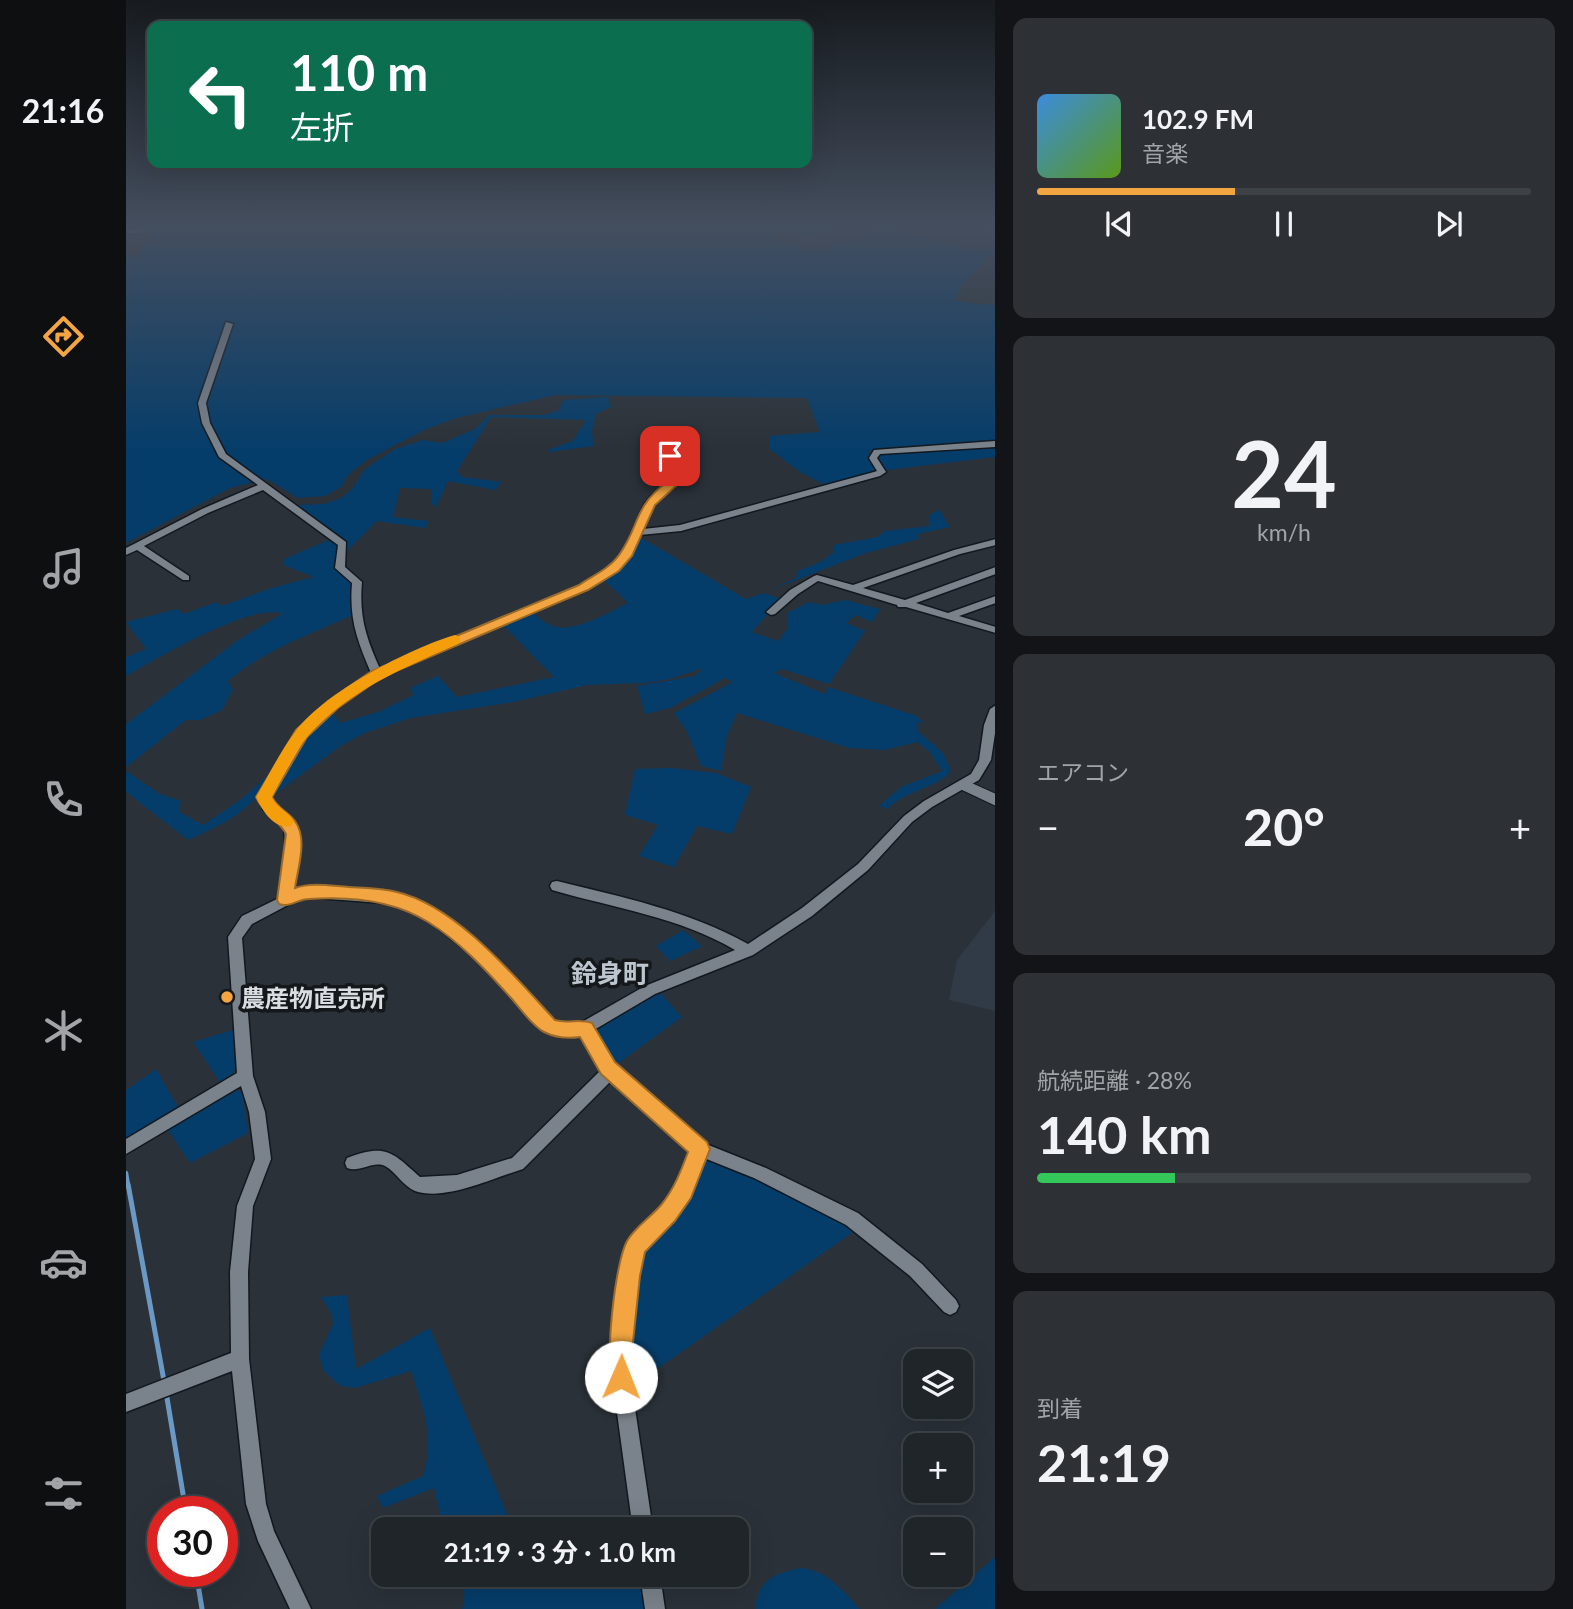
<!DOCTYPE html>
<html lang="ja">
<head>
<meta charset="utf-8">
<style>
	:root { --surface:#20252a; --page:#2d3136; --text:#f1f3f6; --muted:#a2a5a8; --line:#3d4247; --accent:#f2a541 }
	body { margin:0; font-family:Lato,"Noto Sans JP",sans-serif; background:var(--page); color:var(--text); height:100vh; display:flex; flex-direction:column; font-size:26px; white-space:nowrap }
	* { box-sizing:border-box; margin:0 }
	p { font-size:23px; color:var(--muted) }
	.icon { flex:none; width:38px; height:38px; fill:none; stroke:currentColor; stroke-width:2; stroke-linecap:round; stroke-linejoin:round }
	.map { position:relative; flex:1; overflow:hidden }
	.panel { display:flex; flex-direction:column; gap:18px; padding:18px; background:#121417; width:578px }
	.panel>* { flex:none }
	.top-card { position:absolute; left:21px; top:21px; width:665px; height:147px; border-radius:14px; box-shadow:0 7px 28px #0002,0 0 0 2px var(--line); background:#0b6e4f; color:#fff; overflow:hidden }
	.controls { position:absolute; left:777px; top:1349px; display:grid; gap:14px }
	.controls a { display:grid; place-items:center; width:70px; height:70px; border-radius:14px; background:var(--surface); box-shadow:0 7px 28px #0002,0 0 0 2px var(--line); font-size:35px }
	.speed { position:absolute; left:21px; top:1496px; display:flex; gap:14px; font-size:35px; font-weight:700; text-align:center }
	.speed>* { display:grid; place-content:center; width:91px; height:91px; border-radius:50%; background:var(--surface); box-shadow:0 7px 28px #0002,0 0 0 2px var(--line); line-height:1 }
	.speed .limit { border:10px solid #d22; background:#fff; color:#111 }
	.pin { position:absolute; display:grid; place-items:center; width:60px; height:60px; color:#fff; margin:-30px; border-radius:14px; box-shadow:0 4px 10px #0006 }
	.me { position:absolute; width:77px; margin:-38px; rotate:1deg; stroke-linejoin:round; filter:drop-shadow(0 0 5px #0008) }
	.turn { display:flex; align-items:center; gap:24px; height:147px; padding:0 28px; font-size:32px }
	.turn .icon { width:91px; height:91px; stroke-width:2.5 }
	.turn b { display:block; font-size:49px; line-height:60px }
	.big { font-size:52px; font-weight:700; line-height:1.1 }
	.panel .tile { flex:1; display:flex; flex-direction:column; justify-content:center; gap:10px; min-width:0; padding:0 24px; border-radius:14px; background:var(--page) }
	.panel .dial { align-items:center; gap:0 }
	.dial b { font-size:91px; line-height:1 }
	.song { display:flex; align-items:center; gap:21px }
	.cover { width:84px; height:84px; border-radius:10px; background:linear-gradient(135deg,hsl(210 70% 55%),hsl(90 70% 35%)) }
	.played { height:7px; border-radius:4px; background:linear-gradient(90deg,var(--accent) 40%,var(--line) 40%) }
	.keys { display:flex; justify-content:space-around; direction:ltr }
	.heat { display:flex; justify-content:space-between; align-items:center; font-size:38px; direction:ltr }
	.charge { height:10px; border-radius:5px; background:linear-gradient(90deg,#34c759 28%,var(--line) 0) }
	.trip { position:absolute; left:245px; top:1517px; width:378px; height:70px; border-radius:14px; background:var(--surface); box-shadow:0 7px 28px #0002,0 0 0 2px var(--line); font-weight:700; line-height:70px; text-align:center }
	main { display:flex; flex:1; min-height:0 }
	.menu { display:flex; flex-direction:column; width:126px; justify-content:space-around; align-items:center; background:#0d0f11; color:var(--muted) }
	.menu .icon { width:49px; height:49px }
	.menu .on { color:var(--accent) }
	.menu b { font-size:32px; color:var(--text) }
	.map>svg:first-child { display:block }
	.built { fill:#303b47 }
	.green { fill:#053d6a }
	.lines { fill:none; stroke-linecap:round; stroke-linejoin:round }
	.stream-far1 { stroke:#6b99c5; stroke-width:4.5 }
	.stream { stroke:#6b99c5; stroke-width:5 }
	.minor-casing { stroke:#12181f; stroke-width:3 }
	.tertiary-casing { stroke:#12181f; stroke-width:2 }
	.minor { fill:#7a828b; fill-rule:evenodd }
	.tertiary { fill:#7a828b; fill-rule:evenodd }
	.route { fill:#f2a541; stroke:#9d6b2a; stroke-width:2 }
	.slow { fill:#f59e0b }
	.poi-dot { fill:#f2a541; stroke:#15181b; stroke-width:2.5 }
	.labels { text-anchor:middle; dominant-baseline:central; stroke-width:7; stroke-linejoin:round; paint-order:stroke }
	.poi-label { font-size:24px; font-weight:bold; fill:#dadee3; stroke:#15181b; text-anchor:start }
	.neighbourhood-label { font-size:26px; font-weight:bold; fill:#bdc6cf; stroke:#15181b }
</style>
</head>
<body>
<main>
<nav class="menu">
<b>21:16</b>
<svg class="icon on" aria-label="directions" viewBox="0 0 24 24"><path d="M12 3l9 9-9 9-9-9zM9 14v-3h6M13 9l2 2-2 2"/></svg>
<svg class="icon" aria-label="music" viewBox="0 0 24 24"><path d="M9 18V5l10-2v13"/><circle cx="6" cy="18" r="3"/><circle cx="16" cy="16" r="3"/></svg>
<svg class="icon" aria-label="phone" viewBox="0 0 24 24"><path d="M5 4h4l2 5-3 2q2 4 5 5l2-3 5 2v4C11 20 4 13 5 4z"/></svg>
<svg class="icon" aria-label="climate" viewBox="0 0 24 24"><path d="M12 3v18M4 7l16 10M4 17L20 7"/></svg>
<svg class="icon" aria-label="car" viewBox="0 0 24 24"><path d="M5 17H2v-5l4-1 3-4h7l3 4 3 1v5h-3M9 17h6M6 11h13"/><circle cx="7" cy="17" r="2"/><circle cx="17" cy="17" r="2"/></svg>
<svg class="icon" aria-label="filters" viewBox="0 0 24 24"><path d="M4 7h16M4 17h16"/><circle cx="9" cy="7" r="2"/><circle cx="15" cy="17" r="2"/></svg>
</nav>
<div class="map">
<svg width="870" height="1609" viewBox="0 0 870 1609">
	<rect width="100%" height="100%" fill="#2a3138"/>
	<path class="built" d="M869,911v100l-46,-11 8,-40z"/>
	<g class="green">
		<path d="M10,225h700c-20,16 -32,12 -55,4l-9,5 1,4 45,13 18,-8 27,-5 6,-9 -4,-4h29l4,5c16,4 69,20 82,19 7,0 8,-3 15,-2v4l-31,32 -10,18 41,4v138l-124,8 -3,1 11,20 -52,14 -27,-14 -30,-23 -1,-13 51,-4 -13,-34 -251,-3 -100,23 -32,12 -57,30 -19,15 -7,12 -16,9 -27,2 -31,-19 -37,9 -104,55v-285l10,-2 17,-23z"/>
		<path d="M482,397l3,10 -15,7 -4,17 2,15 -45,6 -1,-2 25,-9 13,-21 -95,-3 -34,54 5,6 40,5 -7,8 -47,-9 -12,26 -5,-4 1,-14 -32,-1 -7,29 36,4 -4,7 -48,-7 -29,29 -8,-14 -44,-31 28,-1 17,-6 11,-9 13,-20 30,-20 28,-9 19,3 33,-14 14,-14h55l15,-5 4,-10z"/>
		<path d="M869,447v10l-107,13h-5l-8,-12 3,-4z"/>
		<path d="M813,510l11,17 -32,7 1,5 -53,14 -98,38 28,-13 2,-7 24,-10 12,-9v-7l43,-8 8,-6 44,-5v-11z"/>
		<path d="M512,536l108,63 18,-6 17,6 -29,33 26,9 10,-13 -1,-15 22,-11 13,3 23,-5 35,9 -8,13 -16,-7 -10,8 19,8 -36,53 -47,-15 -8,4 51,21 3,-7 89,29 7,8 -6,-2 -1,8 26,23 8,18c-11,16 -45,19 -64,38l-8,-3 22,-19 41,-16 -12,-19 -13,-10 -32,8 -36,-2 -112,-35 -10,23 -6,35 -20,-5 -14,-34 -13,-19 59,-31 -8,-4 -55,30 -25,6 -8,-28 58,-10 8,-8 -33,11 -26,4 -57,2 -73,17 -103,16 -46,15 -23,12 -71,52 -2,-2 37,-60 26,-24 8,12 38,-11 36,-17 -4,-7 28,-12 19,21 97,-20 -53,-54 29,-12c6,4 12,10 18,13 24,12 58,-11 80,-21l-26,-25z"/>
		<path d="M208,538l6,13 -4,19 18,12 -3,34c-43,19 -86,34 -123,65l5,8 -11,21 -22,10h-14l-60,47v-43l112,-84 44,-26c-31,-12 -126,45 -156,62v-19l20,-8 -20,-27 51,-13 7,5 32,-12 6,4 49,-18 43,-11 -31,-12 1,-6z"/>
		<path d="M156,763c-29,45 -46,56 -94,77l-62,-48v-21l34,23 21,7 -2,11 24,13 37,-25z"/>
		<path d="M546,768l44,5 35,14 -19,47 -35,-8 -23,41 -35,-11 19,-31 -33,-10 10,-46z"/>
		<path d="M557,930l19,16 -32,15 -14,-15z"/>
		<path d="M534,992l22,25 -69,50 -19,-33 1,-6z"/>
		<path d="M110,1029c0,23 7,41 -14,56l-29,-43z"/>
		<path d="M30,1069l23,40 -53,32v-51z"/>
		<path d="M103,1091h13l6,42 -58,30 -23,-34z"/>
		<path d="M588,1158l145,70 -232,162 -3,-30 16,-111 63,-90z"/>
		<path d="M221,1295l9,74 74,-41 83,201h-70l-9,-41 -51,20 -6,-12 46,-20c12,-39 0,-67 -12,-105l-56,17 -14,-2 -10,-8 -8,-8 -4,-16 14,-30 -1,-10 -11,-17z"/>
		<path d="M869,1557v52h-60z"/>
		<path d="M675,1568c27,3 41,22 59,41h-105c3,-29 19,-36 46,-41z"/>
		<path d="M333,1575h181l7,34h-185c4,-12 3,-24 -3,-34z"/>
	</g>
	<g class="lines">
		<path class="stream-far1" d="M0,1173l2,12"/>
		<g class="stream">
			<path d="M2,1184l36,197"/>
			<path d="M40,1392l20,120"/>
			<path d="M70,1572l6,37"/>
		</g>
		<g class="minor-casing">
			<g id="minor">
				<path d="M859,225h7l-7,5 -3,-2z"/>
				<path d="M0,229h16l3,2 -3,2h-16z"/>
				<path d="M100,322l7,2 -27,79 4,20 16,31 120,88 -1,25 17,15c-3,35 4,55 18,87l199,-83 32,-20 11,-11 22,-50 8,-10 16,-12 2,-4 -3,-25 7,2 4,23 -2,5 -23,21 -10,24 37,-4 194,-53 3,-1 -8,-13 5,-8 122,-9v6l-116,7 -3,4 9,14 -6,4 -199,55 -41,4 -11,23 -12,12 -30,20 -206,86 -44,32 -32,27 -35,62c4,12 16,15 24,25 13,17 2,49 -1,68l8,-3 97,7 42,20 45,35 68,72 11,4 18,-3 63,-36 90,-36c-56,-33 -121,-42 -183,-60l-2,-4 2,-4 5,-1c65,16 132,30 191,63l54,-36 56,-44 46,-48 20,-15 47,-27 8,-14 5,-35 6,-16 6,-4v22l-5,33 -12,20 -47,27 -20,15 -44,48 -56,46 -59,39 -98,39 -61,36 19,33 93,81 60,24 92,45 64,51 34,36 3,6 -3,6 -6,3 -6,-3 -34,-36 -64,-51 -92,-47 -50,-20 -15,38 -15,24 -31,31 -5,25 -10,85 25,169h-20l-23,-169 10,-85 10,-35 32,-33 15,-22 14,-35 -79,-71 -89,89 -6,2c-28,9 -73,30 -102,20 -12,-5 -19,-19 -30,-25 -12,-6 -25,7 -38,2l-2,-5 2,-5c39,-15 45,-6 73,19l37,-2 55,-17 89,-88 -20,-35 -17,2 -21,-8 -68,-72 -45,-35 -34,-18 -93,-7 -51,27 -10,14 11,138 12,36 6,47 -18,47 -5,66 1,87 17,145 8,27 37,78h-21l-32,-68 -12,-37 -14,-133 -106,41v-18l105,-41 -1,-81 7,-66 18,-47 -6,-47 -8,-26 -115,68v-15l111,-66 -9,-136 14,-21 37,-18 7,-47 -2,-23 -21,-19 -5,-12 39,-67 32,-28 42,-29c-14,-33 -22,-54 -19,-90l-17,-15 3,-23 -75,-55 -55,23 -64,33 45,30v4h-6l-46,-30 -11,5v-7l8,-4 68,-35 56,-24 -39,-28 -17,-34 -4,-20z"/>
				<path d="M870,539v6l-36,9 -97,34 42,12 91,-33v7l-80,29 32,10 48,-17v7l-37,13 37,11v6l-90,-26h-8l-1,-2 -79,-24 -20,13 -23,20 -4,1 -5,-3 24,-22 24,-14 3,-1 36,10 101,-35z"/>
				<path d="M514,1575h20l5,34h-20z"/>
			</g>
		</g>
		<g class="tertiary-casing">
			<path id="tertiary" d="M839,780l31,14v12l-36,-17 -3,-4 3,-4z"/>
		</g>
		<use href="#minor" class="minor"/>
		<use href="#tertiary" class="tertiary"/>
	</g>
	<linearGradient id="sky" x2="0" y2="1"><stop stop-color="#171b1f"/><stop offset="0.5" stop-color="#444e5e"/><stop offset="1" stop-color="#444e5e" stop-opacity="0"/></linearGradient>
	<rect width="870" height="451" fill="url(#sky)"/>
	<path class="route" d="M540,454l10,2 4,23 -2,5 -23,21 -23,51 -13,15 -31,19 -206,87 -44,31 -31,29 -35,60c5,11 16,15 23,24 13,18 3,46 0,67 17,-6 37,-2 54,-1 16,1 33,1 48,5 60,14 118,85 158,128 13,4 24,-2 37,3l23,39 92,80 3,7 -19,49 -16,23 -30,31 -5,24 -9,85 2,16 -3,8 -9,4 -8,-4c-9,-22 2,-123 14,-144 8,-14 24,-24 34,-36 13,-16 20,-34 27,-53l-87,-78 -21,-37c-13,2 -24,1 -36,-5 -12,-6 -24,-24 -33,-34 -25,-28 -51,-56 -83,-76 -35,-22 -78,-26 -119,-23 -11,0 -19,9 -30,5l-2,-4 9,-66c-9,-16 -21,-18 -30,-37l40,-67 32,-29 44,-30 207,-86c13,-9 30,-16 40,-30 21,-29 14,-48 48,-73z"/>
	<path class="slow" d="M329,635l5,2v6c-54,24 -112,47 -152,93 -15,17 -25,41 -36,61 5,11 16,14 22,24l-3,5c-17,4 -29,-16 -35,-29 13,-22 24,-45 39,-65 28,-39 115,-84 160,-97z"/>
	<circle class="poi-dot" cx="101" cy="997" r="7"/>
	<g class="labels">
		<g class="poi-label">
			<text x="115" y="997">農産物直売所</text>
		</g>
		<g class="neighbourhood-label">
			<text x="484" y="973">鈴身町</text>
		</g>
	</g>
</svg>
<div class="controls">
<a><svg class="icon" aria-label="layers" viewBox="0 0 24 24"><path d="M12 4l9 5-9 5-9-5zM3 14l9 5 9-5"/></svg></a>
<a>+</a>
<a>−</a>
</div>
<div class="speed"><div class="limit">30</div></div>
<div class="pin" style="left:544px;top:456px;background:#d93025"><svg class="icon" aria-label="arrive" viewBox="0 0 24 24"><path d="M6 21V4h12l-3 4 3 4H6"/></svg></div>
<svg class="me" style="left:495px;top:1377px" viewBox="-20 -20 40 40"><circle r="19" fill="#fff"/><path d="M0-13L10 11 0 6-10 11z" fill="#f2a541"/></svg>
<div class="trip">21:19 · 3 分 · 1.0 km</div>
<div class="top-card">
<div class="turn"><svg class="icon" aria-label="left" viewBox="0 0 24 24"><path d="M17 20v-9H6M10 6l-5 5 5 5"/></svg><div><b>110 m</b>左折</div></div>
</div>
</div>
<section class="panel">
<div class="tile">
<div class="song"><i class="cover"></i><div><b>102.9 FM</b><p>音楽</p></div></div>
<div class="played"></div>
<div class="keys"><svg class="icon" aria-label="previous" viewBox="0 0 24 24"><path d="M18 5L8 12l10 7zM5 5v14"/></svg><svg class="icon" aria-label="pause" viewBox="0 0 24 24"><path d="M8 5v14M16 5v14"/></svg><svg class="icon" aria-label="next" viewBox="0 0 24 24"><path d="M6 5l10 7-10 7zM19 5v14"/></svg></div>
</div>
<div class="tile dial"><b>24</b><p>km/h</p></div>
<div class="tile"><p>エアコン</p>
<div class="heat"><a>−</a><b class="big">20°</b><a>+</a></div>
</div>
<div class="tile"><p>航続距離 · 28%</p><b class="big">140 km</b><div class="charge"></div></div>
<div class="tile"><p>到着</p><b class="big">21:19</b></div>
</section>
</main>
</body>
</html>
